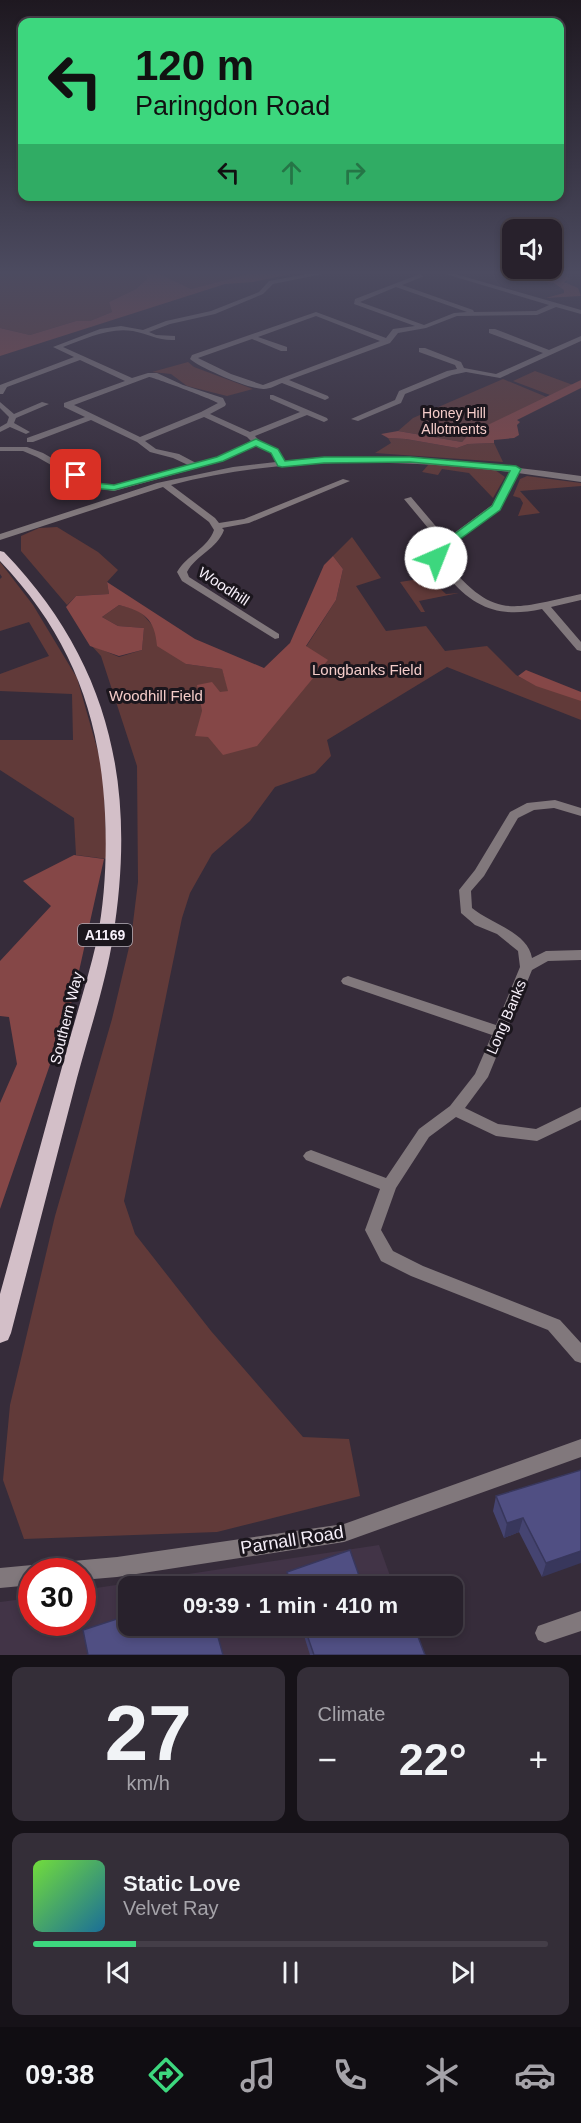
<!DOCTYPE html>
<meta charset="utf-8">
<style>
body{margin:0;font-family:Helvetica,sans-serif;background:#342e38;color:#f1f3f6;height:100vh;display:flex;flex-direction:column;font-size:22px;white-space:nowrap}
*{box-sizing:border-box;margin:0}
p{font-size:20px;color:#a5a3a9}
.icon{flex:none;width:33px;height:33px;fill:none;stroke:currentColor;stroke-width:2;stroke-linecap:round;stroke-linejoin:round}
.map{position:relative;height:1655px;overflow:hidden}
.sheet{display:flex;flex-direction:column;gap:12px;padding:12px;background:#161218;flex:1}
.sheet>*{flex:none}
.top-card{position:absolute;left:18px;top:18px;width:546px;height:183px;border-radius:12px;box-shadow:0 3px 9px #0003,0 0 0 2px #443e48;background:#3dd77e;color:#111;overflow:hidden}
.controls{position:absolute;left:502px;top:219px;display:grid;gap:12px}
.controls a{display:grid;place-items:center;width:60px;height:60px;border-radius:12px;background:#28212c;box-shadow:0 3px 9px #0003,0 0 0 2px #443e48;font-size:30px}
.speed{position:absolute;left:18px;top:1558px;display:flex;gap:12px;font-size:30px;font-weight:700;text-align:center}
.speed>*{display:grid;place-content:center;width:78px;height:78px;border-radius:50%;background:#28212c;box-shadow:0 3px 9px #0003,0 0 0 2px #443e48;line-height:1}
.speed .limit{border:9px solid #d22;background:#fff;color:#111}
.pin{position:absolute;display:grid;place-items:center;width:51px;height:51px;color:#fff;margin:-26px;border-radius:12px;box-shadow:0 3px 9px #0006}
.me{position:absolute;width:66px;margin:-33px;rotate:44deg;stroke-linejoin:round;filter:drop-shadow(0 0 4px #0008)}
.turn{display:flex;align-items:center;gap:21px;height:126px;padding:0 18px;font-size:27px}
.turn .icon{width:78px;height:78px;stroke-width:2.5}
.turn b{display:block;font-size:42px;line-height:51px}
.lanes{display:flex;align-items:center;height:57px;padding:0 18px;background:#0003;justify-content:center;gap:30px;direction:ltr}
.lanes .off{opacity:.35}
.big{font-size:45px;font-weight:600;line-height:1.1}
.sheet .tile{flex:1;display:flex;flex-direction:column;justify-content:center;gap:9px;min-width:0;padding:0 21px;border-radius:12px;background:#342e38}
.sheet .dial{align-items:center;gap:0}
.dial b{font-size:78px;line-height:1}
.song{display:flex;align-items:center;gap:18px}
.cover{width:72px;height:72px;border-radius:9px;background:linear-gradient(135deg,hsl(100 70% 55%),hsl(200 70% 35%))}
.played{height:6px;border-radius:3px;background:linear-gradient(90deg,#3dd77e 20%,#443e48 20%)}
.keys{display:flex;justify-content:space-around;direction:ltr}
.heat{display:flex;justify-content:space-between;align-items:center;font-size:33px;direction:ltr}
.sheet .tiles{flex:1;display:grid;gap:12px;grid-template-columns:1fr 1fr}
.tile:last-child{grid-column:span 2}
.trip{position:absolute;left:118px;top:1576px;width:345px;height:60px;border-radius:12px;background:#28212c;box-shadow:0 3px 9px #0003,0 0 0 2px #443e48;font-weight:600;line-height:60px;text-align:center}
.tab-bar{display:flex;height:96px;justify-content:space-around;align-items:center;background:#100d12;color:#a5a3a9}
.tab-bar .icon{width:42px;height:42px}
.tab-bar .on{color:#3dd77e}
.tab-bar b{font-size:27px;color:#f1f3f6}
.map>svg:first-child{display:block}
.built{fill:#423447}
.green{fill:#613a39}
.forest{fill:#854747}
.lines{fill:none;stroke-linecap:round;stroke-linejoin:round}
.minor{fill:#81787c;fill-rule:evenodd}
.primary{fill:#d3bfc8;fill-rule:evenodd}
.wall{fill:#454471}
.shaded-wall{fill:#38375c}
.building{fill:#504f83;stroke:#38375c;stroke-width:1.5}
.route{fill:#3dd77e;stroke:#288c52;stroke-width:1.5}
.labels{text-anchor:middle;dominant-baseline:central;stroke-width:6;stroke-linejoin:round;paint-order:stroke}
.far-park-label{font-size:14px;fill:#f4ccc9;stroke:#1b161d}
.shield{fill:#1b161d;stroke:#b5afb8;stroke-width:1.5}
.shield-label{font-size:14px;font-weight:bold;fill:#f7f0fa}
.street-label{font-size:15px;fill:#f7f0fa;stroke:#1b161d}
.park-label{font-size:15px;fill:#f4ccc9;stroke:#1b161d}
.near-street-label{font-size:18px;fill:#f7f0fa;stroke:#1b161d}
</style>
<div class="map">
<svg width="581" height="1655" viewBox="0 0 581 1655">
<rect width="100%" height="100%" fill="#362c3a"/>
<path class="built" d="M379 1545 394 1587H129V1626H409L419 1655H0V1602L31 1598 32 1623H82L83 1590Z"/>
<path class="green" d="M0 273H145L147 279 136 289 109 302 112 312 90 321H76L30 335 0 328Z
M158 273H252L191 289Z
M188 362 194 367 253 389 227 396 187 386 171 374 152 372Z
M535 371 573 385 550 395 513 381Z
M503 379 549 398 469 434 462 442 398 431 413 418Z
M388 438 406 439 457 448 468 444 494 443 503 462 375 453 391 443Z
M429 464 495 470 505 477 493 498 469 473 442 469 438 475 422 472Z
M527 476 581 483V486L520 491 540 513 518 516 523 503 520 498 513 496 520 479Z
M57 527 98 552 118 570 107 582 109 594 76 596 67 605 21 551V536L39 528Z
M352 537 381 578 356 586 386 631 426 626 445 651 487 646 516 675 535 685 581 700V720L447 667 327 740 331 756 315 773 275 787 250 821 212 854 190 893 182 918 124 1201 135 1234 211 1331 303 1437 349 1439 360 1496 217 1532 24 1539 3 1480 10 1405 55 1216 112 1019 131 939 138 882 137 766 101 656 91 645 119 657 142 650 144 628 118 626 102 617 119 605 139 610 186 664 222 669 229 691 201 699 202 711 306 647 336 600 343 569 333 556Z
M0 562 33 605 77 678 103 769 107 859 76 855 74 818 0 770V740H73L72 694 0 691V674L49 656 29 622 0 631V579L2 577 0 574Z
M425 578 427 582 432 581 446 594 459 593 419 601 425 612H421L400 582Z"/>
<path class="forest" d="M145 273H158L191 289 252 273H296L253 282 225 284 0 356V328L30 335 76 321H90L112 312 109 302 136 289 147 279Z
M555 273 566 275 569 279 564 282 578 288 581 296 546 298 564 293V290L554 283 541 281Z
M581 380V388L517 420 520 422 517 425 519 435 514 438 494 440V443L468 444 457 448 406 439 388 438 381 434 398 431 462 442 469 434Z
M333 556 343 569 336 600 306 646 328 660 257 746 223 755 208 737 195 736 202 711 197 685 212 682 220 692 228 691 222 669 186 664 157 646C155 619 144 611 119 605L102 617 118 626 144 628 142 650 119 656 90 646 66 607 76 596 109 594 107 582 195 639 264 668 290 643 324 565Z
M526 670 581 692V701L536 686 518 676Z
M74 855 104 859 73 998 0 1209V1103L17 1064 9 1017 0 1016V961L51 906 23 881Z"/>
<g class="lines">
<path class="minor" d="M312 273H327L273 284 263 294 215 314 170 324 149 332 156 335 175 336V340C159 341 148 334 133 331 109 327 85 339 63 347L132 378 148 373H157L183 385 223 398 226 404 225 406 210 414 250 432 300 412 270 399V395H273L327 418 328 420 324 422 307 415 255 436C266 449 274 442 284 461 385 454 482 462 581 476V482L518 473 499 509 441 553 443 559C495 620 508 610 581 594V600L551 607 581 642V651L577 650 542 609C500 618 475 609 447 576 440 569 434 563 431 553L447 538 433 534 404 499 411 497 439 530 453 534 492 505 510 472C398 459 282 456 171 485L215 518 219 523 244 519 343 479 350 481 249 523 222 528 224 530C217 549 196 555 187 572L189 577 279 634V638L275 639 182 581 177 572C187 555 208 548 214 530L209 522 163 487 0 540V534L157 483 233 467 276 462 272 453 256 445 223 461 114 491 90 487 37 457 23 451H0V447H27L43 453 95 483 114 485 188 465 173 458 150 452 137 442 91 420 33 442H27V438L85 417 64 407V403L125 381 80 360 7 387 3 394H0V385L74 357 53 347 100 329 121 326 143 330 166 321 211 311 259 292 269 281ZM149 377C153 377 214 400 218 403L201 412 140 437 74 405ZM204 417 247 437 251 441 217 457 196 463 179 454 156 449 145 441Z
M442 273H452L581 310V314L556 307 537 315 457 316 426 328 398 333 390 343 289 380 328 396 329 398 325 400 282 383C277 385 270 389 264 389 251 390 200 368 190 359L192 355 316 312 386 338 393 329 415 326 354 304 355 299 420 274 423 276 422 277 402 285 473 310 474 312 536 311 549 305ZM396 287 467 312 454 313 424 325 360 302ZM316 316 380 341 263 385 231 374 198 358 252 339 281 351H287V347L258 337Z
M489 329H495L549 350 581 336V341L500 378 466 372 452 375 405 394 401 403 358 421 351 419 395 400 399 391 447 371 457 369 455 365 419 352V348H425L461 362 464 368 496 374 543 353 489 333Z
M0 402 14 414 42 402 49 404 16 418 14 423 30 432 26 434 10 427 0 432V427L7 423 9 417 0 408Z
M555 800 581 808V816L554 808 534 810 518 818 484 876 471 891 472 908C491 924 528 932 532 958L546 951 581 950V960L548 961 532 970 488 1077 465 1108 498 1124 536 1129 581 1107V1120L537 1141 496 1136 456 1117 429 1137 396 1188 381 1230 393 1251 423 1266 560 1320 581 1343V1363L575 1361 548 1330 411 1276 381 1261 365 1230 380 1189 306 1160 303 1156 306 1152 311 1150 386 1178 419 1129 450 1106 475 1074 492 1035 343 984 341 981 343 978 348 976 496 1025 520 967 518 951 497 934 475 925 461 913 459 890 475 870 510 812 527 803Z
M581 1439V1457L344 1542 117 1577 82 1580V1572H52L55 1565 62 1562 117 1557 344 1524Z
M32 1565 39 1568 40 1572H32V1585L0 1588V1568Z
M581 1611V1631L545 1643 538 1640 535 1633 538 1626Z"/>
<path class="primary" d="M0 551 4 552C111 663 137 787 113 937 106 982 89 1033 77 1078 55 1163 33 1248 11 1333L8 1340 0 1343V1294C21 1218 41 1143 62 1067 73 1025 87 983 97 940 105 899 107 856 105 814 100 713 70 635 0 561Z"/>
</g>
<path class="wall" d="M581 1470 542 1577 519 1532 504 1538 493 1511 496 1496Z
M287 1572 363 1587H288L287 1583Z
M301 1626H377L379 1632 425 1655H310Z"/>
<path class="shaded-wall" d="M523 1518 519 1532 504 1538 507 1523Z
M581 1551V1563L542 1577 546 1563Z"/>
<path class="building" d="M581 1470V1551L546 1563 523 1518 507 1523 496 1496Z
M350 1550 363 1587H292L287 1572Z
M129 1615V1626H215L223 1655H88L83 1630Z
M304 1626H377L379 1632 394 1626H414L425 1655H314Z"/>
<linearGradient id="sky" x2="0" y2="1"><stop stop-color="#1e1820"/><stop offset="0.54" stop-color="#4c4b60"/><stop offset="1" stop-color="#4c4b60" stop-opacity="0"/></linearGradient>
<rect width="581" height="505" fill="url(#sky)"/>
<path class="route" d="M256 439 278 449 285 461 324 457H410L516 466 521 469 500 510 445 550 440 560 436 561 431 558 433 550 492 506 510 471 410 462 324 463 282 467 278 466 271 453 256 446 223 461 114 490 90 488 72 475 76 472 96 483 114 485 217 457Z"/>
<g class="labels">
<g class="far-park-label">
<text x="454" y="413">Honey Hill<tspan x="454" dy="16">Allotments</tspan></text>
</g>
<rect class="shield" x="78" y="924" width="54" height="22" rx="4.5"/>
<g class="shield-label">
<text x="105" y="935">A1169</text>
</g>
<g class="street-label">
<text transform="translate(224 586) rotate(33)">Woodhill</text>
<text transform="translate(506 1017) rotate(-67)">Long Banks</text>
<text transform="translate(66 1018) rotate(-76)">Southern Way</text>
</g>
<g class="park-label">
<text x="367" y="669">Longbanks Field</text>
<text x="156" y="695">Woodhill Field</text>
</g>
<g class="near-street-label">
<text transform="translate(292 1540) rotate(-9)">Parnall Road</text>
</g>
</g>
</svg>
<div class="controls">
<a><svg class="icon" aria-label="sound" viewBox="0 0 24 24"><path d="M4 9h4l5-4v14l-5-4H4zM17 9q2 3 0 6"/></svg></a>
</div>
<div class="speed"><div class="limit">30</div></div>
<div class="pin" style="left:76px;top:475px;background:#d93025"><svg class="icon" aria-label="arrive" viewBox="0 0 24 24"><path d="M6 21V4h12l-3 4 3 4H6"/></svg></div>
<svg class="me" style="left:436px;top:558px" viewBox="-20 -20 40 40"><circle r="19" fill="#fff"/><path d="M0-13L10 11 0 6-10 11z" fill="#3dd77e"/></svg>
<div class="trip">09:39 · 1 min · 410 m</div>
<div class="top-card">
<div class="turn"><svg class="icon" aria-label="left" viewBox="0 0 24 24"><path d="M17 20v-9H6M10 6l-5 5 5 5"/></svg><div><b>120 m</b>Paringdon Road</div></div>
<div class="lanes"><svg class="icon" aria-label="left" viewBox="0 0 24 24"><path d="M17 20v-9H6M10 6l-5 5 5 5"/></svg><svg class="icon off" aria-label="ahead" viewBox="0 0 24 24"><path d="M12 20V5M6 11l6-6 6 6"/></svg><svg class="icon off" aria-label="right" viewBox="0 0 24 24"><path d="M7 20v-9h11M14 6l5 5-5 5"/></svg></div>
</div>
</div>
<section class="sheet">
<div class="tiles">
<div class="tile dial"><b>27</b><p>km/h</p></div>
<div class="tile"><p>Climate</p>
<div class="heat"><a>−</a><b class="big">22°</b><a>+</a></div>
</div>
<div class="tile">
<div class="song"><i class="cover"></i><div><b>Static Love</b><p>Velvet Ray</p></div></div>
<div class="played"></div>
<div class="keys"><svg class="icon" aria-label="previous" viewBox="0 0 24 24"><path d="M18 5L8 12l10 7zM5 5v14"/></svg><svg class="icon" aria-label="pause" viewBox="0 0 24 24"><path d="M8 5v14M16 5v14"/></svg><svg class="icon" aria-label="next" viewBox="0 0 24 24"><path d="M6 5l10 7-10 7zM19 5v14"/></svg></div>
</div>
</div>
</section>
<nav class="tab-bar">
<b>09:38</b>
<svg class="icon on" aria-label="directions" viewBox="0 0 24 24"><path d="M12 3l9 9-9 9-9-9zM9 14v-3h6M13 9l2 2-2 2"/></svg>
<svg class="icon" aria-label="music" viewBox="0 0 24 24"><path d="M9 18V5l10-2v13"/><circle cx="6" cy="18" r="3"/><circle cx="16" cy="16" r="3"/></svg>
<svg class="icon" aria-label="phone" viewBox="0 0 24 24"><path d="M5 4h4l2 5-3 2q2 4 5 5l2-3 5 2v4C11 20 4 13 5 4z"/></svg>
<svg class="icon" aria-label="climate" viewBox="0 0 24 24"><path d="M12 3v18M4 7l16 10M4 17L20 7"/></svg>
<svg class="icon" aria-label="car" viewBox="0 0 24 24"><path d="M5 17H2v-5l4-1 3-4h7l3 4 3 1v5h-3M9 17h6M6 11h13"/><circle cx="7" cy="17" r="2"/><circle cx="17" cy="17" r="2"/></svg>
</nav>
